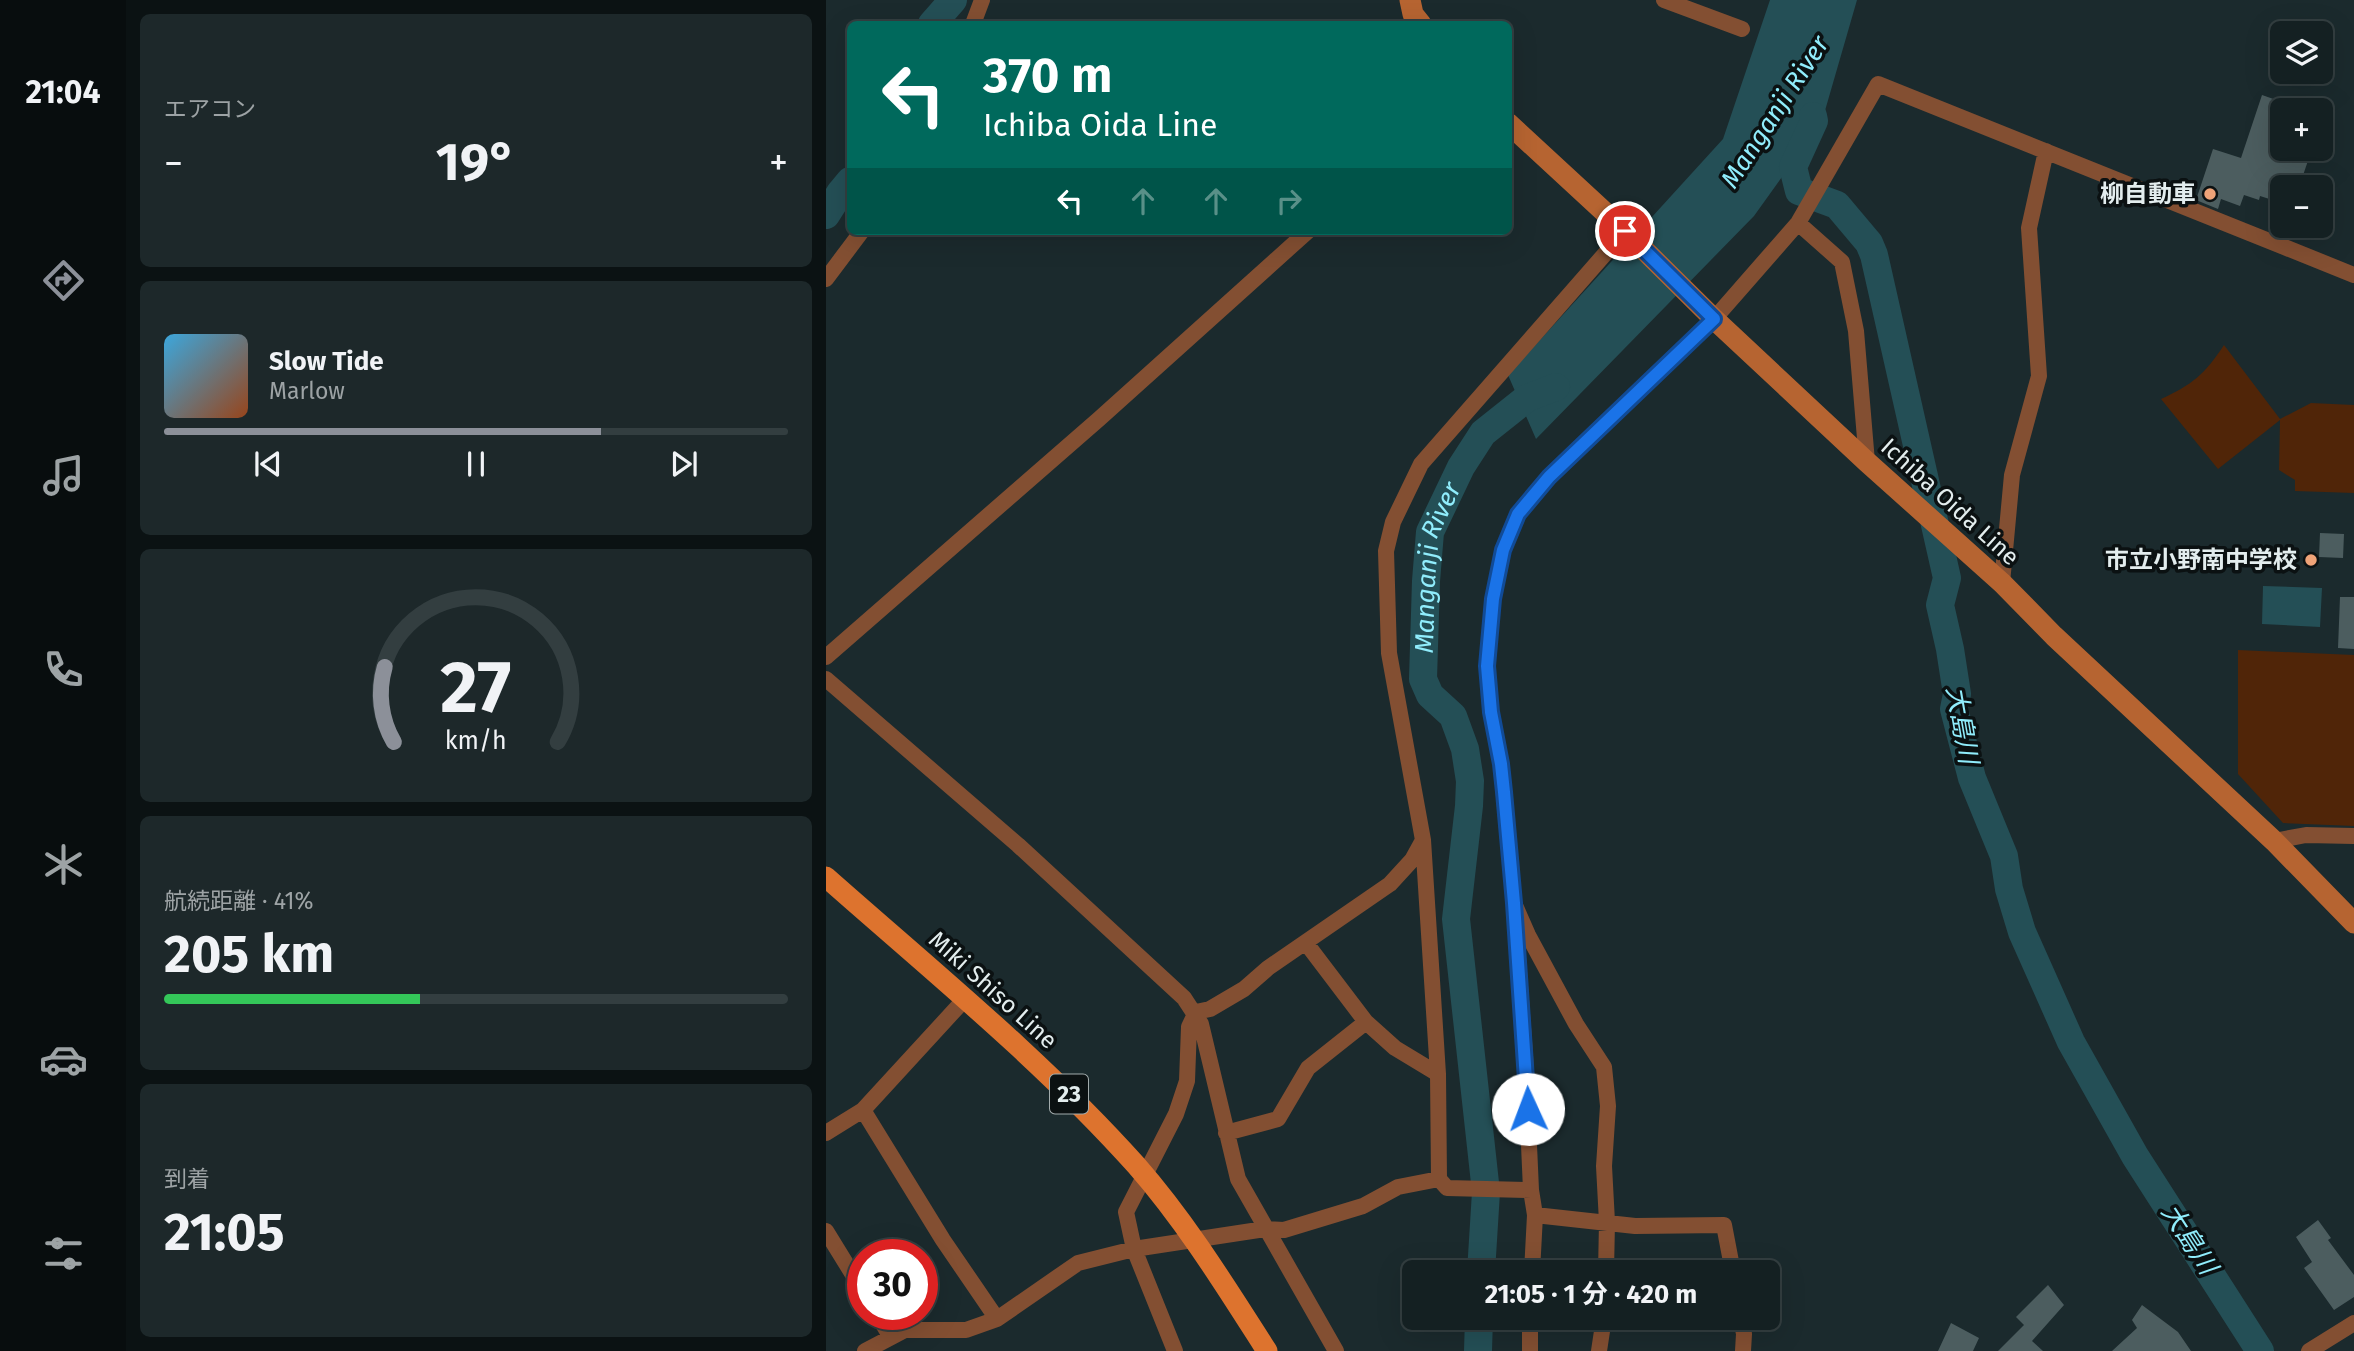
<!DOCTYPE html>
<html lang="ja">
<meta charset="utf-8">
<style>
body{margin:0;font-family:"Fira Sans","Noto Sans JP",sans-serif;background:#1d282a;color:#f1f3f6;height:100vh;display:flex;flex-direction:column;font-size:26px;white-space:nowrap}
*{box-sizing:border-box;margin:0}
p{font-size:23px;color:#9da3a5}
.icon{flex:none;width:38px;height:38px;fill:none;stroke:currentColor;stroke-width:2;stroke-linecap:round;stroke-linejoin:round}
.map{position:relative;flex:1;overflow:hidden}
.panel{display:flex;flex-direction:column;gap:14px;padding:14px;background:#0b1213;width:700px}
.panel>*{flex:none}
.top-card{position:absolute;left:21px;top:21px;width:665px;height:214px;border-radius:10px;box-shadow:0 7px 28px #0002,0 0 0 2px #333e40;background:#00695c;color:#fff;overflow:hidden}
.controls{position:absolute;left:1444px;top:21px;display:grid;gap:14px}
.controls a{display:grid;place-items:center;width:63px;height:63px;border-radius:10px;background:#142022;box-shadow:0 7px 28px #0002,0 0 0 2px #333e40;font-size:35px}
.speed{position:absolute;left:21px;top:1239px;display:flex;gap:14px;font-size:35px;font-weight:700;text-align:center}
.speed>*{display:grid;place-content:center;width:91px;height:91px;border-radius:50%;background:#142022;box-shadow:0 7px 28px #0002,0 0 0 2px #333e40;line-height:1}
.speed .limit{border:10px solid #d22;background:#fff;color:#111}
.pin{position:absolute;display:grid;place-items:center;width:60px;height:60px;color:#fff;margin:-30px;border:4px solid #fff;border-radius:50%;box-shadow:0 2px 7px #0007}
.me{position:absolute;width:77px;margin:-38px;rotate:358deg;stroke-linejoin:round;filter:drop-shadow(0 0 5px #0008)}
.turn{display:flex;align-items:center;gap:24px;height:147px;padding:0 21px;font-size:32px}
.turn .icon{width:91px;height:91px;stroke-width:2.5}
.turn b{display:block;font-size:49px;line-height:60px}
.lanes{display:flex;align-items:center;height:66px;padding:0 21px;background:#0003;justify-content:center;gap:35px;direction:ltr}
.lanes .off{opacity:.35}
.big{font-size:52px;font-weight:700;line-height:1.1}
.panel .tile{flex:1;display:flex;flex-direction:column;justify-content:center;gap:10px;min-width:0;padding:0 24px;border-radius:10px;background:#1d282a}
.panel .dial{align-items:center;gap:0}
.dial svg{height:182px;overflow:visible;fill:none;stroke:#333e40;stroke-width:7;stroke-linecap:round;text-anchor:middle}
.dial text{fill:#f1f3f6;stroke:none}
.song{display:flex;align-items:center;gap:21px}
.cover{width:84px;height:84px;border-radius:10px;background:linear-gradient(135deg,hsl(200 70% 55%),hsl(20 70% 35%))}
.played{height:7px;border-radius:4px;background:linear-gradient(90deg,#8c9099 70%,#333e40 70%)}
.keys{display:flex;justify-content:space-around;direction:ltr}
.heat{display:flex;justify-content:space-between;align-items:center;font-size:38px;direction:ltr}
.charge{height:10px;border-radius:5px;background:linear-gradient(90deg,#34c759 41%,#333e40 0)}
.trip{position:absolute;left:576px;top:1260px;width:378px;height:70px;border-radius:10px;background:#142022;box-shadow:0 7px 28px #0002,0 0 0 2px #333e40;font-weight:700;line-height:70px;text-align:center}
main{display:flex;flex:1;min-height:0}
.dock{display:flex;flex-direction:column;width:126px;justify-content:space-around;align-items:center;background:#080d0e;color:#9da3a5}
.dock .icon{width:49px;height:49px}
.dock .current{color:#8c9099}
.dock b{font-size:32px;color:#f1f3f6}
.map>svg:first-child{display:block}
.green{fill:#502508}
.water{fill:#244f56}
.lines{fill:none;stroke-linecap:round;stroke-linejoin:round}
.river{stroke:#244f56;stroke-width:28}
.building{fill:#4c5d5f}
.street{stroke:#834f32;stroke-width:16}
.secondary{stroke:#b66431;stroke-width:21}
.primary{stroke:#dd732e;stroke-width:21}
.route-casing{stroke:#114b97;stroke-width:18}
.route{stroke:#1a73e8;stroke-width:12}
.poi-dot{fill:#efa378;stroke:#0b1112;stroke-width:2.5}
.labels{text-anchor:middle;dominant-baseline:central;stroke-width:7;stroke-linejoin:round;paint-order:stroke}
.shield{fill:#0b1112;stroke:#a2abac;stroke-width:2}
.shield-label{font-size:23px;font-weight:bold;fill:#e3edee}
.poi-label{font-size:24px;font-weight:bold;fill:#e3edee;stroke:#0b1112;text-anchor:end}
.street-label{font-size:24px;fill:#e3edee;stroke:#0b1112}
.water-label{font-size:26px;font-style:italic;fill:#90edfc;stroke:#0b1112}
</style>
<main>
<nav class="dock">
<b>21:04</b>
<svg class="icon current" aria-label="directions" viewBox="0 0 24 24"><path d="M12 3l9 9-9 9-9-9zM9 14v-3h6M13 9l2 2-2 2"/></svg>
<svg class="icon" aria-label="music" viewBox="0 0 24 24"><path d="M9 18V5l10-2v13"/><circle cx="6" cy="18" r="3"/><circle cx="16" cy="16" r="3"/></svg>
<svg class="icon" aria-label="phone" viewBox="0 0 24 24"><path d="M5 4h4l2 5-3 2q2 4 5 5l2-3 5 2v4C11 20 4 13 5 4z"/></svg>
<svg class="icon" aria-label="climate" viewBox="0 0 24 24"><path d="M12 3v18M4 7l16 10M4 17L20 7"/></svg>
<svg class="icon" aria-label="car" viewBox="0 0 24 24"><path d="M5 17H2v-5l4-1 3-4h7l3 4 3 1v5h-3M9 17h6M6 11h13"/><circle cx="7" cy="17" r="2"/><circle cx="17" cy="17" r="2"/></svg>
<svg class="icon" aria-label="filters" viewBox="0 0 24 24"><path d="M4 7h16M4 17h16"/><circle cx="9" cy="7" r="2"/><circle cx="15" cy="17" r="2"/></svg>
</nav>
<section class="panel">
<div class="tile"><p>エアコン</p>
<div class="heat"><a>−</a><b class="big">19°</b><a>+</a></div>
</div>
<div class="tile">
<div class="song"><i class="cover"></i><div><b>Slow Tide</b><p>Marlow</p></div></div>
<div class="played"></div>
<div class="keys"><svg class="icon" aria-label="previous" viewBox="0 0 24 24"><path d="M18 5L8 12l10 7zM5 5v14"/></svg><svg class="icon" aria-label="pause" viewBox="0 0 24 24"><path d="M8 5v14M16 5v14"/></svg><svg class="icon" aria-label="next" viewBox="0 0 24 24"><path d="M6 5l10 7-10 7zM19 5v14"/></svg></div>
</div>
<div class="tile dial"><svg viewBox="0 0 100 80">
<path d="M14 69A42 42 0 1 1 86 69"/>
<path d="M14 69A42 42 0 0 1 10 36" stroke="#8c9099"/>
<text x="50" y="56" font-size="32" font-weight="700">27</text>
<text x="50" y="72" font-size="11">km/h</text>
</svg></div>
<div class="tile"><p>航続距離 · 41%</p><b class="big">205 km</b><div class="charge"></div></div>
<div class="tile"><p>到着</p><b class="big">21:05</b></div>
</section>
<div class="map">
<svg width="1528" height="1351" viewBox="0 0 1528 1351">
<rect width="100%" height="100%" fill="#1b2a2d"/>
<path class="green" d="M1398 345 1454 419 1485 403 1528 405V493L1469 491V480L1453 470 1454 420 1392 469 1335 399C1366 385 1379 374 1398 345Z
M1412 650 1528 655V826L1457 823 1412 774Z"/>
<path class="water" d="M944 0H1031L996 121 928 216 710 439 682 375 897 139Z
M1437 586 1496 588 1494 627 1436 624Z"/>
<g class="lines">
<g class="river">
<path d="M106 24 127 0"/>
<path d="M987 116 988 121 967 167 973 191 1011 205 1043 243 1048 255 1121 578 1114 605 1124 649 1131 694 1128 709 1146 778 1178 856 1183 889 1196 932 1245 1042 1309 1156 1434 1351"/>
<path d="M0 215 14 193 24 181"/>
<path id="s1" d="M655 1272 660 1192 630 919 643 806 644 781 639 749 627 716 604 695 597 679 600 581 604 532 635 467 657 433 701 398 730 387"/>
<path d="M652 1351 653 1318"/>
</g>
</g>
<path class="building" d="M1436 95 1456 102V149H1486L1473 187H1456V203L1434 196 1433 200 1418 195 1414 206 1395 199 1392 209 1370 200 1387 149 1415 158Z
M1494 533 1518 534 1517 558 1493 557Z
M1514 597H1528V649L1512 648Z
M1492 1220 1505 1238 1502 1240 1528 1275V1297L1508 1310 1478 1268 1486 1262 1470 1237Z
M1222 1285 1238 1305 1206 1341 1217 1351H1172L1198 1325 1190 1317Z
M1316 1305 1352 1332 1365 1351H1286L1311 1328 1306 1320Z
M1125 1323 1153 1338 1147 1351H1112Z"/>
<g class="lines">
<path class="street" d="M838 0 916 29
M147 24 156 0
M972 223 1016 262 1030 331 1041 462
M0 279 36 231
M1176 583 1186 475 1213 376 1203 228 1220 151
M0 657 273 419 482 231
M0 679 192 845 358 998 375 1024 412 1179 510 1351
M1448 841 1480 835 1528 836
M689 916 699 1055 705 1190 709 1215 706 1272
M480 943 540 1022 569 1048 612 1074
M37 1110 117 1240 171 1319
M0 1133 37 1110 138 1000
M400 1133 452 1119 482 1068 540 1022
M613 1179 612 1074 597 840 563 653 560 551 567 522 595 464 799 231
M709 1215 809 1226 898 1225 907 1272
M0 1231 37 1291
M780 1272 781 1222 778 1166 782 1106 778 1067 750 1024 702 935 688 903 675 764 665 712 661 666 667 599 677 550 692 514 723 477 888 319 972 223 1052 84 1528 275
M51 1314 64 1336
M704 1318V1351
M915 1318 918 1334 917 1351
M39 1351 79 1330H140L171 1319 252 1263 308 1249 439 1229 458 1230 537 1206 572 1187 613 1179 621 1188 705 1190
M349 1351 308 1249 300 1212 350 1114 361 1081 363 1027 370 1012 384 1009 418 989 442 968 564 884 586 860 597 840
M773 1351 778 1318
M1483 1351 1528 1323"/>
<path class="secondary" d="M584 0 587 14 595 24
M682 123 799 231 888 319 1041 462 1176 583 1228 636 1448 841 1528 923"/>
<path class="primary" d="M0 877C105 970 216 1060 310 1165 360 1222 400 1287 441 1351"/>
</g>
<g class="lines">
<g class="route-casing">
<path id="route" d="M702 1109 688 903 678 792 675 764 665 712 661 666 667 599 677 550 692 514 723 477 888 319 799 231"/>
</g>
<use href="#route" class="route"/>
</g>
<g class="poi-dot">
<circle cx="1384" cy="194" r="7"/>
<circle cx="1485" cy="560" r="7"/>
</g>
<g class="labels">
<rect class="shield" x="224" y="1074.5" width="38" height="39" rx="5"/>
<g class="shield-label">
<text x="243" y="1094">23</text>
</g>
<g class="poi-label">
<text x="1370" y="194">柳自動車</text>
<text x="1471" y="560">市立小野南中学校</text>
</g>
<g class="street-label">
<text transform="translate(1124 502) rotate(42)">Ichiba Oida Line</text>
<text transform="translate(167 990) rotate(42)">Miki Shiso Line</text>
</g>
<g class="water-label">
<text transform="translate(949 112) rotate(-57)">Manganji River</text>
<text stroke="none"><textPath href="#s1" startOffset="723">Manganji River</textPath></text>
<text transform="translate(1136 725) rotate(80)">大島川</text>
<text transform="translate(1363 1239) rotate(57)">大島川</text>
</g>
</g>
</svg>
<div class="controls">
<a><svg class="icon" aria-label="layers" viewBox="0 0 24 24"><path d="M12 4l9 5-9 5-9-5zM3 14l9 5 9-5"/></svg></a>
<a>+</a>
<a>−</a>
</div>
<div class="speed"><div class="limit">30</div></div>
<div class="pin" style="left:799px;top:231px;background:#d93025"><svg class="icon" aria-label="arrive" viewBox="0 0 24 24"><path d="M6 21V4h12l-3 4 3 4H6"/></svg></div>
<svg class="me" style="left:702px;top:1109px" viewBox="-20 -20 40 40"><circle r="19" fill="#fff"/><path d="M0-13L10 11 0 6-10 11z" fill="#1a73e8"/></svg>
<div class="trip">21:05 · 1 分 · 420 m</div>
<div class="top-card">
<div class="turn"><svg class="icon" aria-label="left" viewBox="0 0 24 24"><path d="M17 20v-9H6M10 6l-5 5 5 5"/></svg><div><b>370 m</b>Ichiba Oida Line</div></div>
<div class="lanes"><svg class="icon" aria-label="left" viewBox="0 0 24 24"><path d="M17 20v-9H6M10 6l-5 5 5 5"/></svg><svg class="icon off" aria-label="ahead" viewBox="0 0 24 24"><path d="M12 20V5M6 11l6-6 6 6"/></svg><svg class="icon off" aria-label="ahead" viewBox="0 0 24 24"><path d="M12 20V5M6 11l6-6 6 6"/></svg><svg class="icon off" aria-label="right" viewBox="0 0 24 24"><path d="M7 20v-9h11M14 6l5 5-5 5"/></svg></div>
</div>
</div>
</main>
